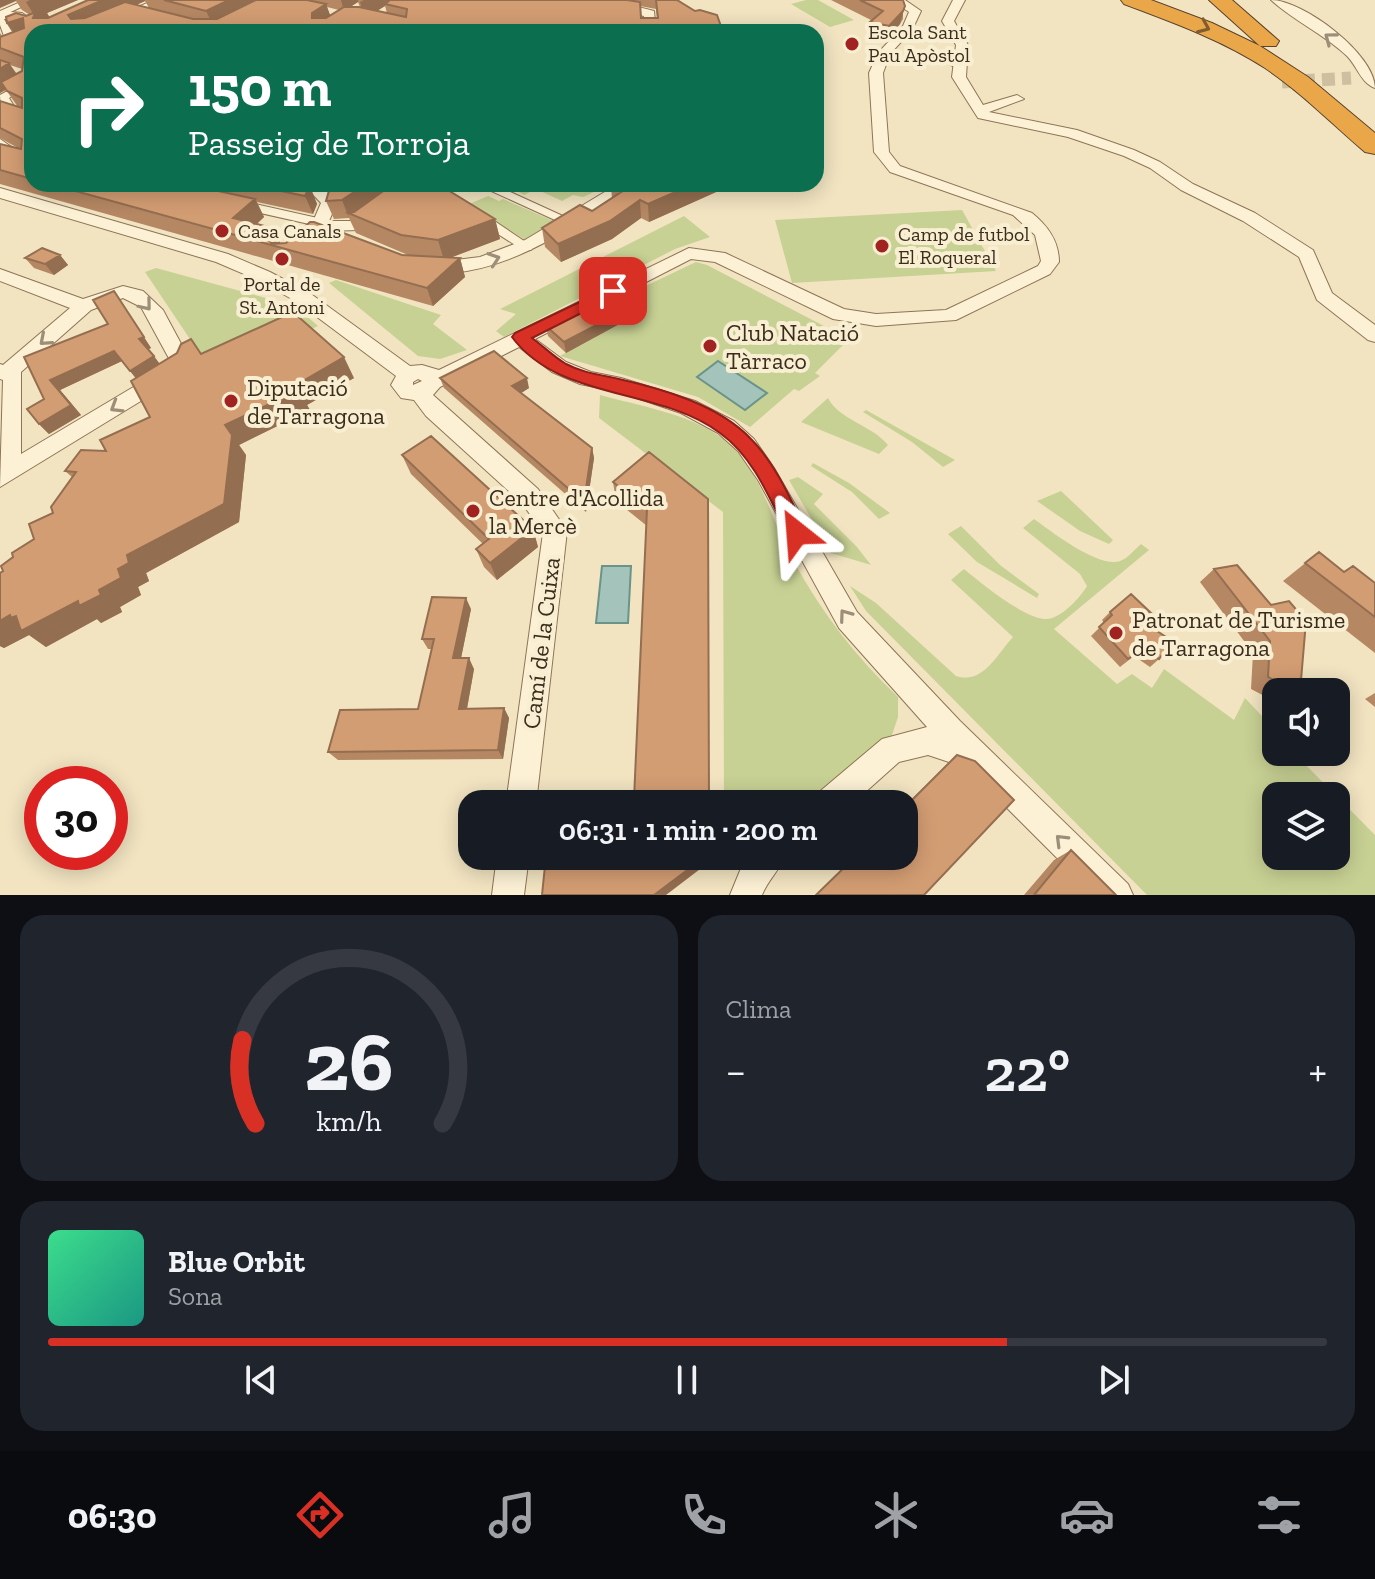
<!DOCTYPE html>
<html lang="es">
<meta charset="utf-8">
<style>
body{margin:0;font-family:"Zilla Slab",serif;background:#20242c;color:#f1f3f6;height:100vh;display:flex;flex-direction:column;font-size:30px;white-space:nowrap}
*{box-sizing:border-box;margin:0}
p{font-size:26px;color:#9ea1a6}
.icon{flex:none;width:44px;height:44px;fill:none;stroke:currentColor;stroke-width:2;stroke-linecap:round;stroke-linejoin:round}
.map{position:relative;height:895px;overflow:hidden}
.side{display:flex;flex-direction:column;gap:20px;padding:20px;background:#0d0f14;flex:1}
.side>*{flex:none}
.hud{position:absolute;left:24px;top:24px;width:800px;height:168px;border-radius:24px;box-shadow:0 4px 20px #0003;background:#0b6e4f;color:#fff;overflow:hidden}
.controls{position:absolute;left:1262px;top:678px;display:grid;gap:16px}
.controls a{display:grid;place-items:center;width:88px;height:88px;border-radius:16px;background:#171b24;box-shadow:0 4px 20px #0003;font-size:40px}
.speed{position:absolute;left:24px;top:766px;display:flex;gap:16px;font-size:40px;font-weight:700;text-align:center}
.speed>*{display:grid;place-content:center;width:104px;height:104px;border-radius:50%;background:#171b24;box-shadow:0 4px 20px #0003;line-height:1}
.speed .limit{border:12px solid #d22;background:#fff;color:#111}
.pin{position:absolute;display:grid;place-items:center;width:68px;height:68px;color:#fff;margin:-34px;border-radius:16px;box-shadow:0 4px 12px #0006}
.me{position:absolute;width:88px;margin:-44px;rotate:332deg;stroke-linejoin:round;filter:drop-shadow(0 0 6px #0008)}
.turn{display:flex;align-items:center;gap:28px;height:168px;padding:0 32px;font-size:36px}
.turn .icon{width:104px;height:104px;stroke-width:2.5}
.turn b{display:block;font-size:56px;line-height:68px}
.big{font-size:60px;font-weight:600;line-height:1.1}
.side .widget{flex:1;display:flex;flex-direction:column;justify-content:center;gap:12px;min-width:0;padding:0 28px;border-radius:24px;background:#20242c}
.side .dial{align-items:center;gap:0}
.dial svg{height:208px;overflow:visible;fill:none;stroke:#363941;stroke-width:7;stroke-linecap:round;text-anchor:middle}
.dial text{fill:#f1f3f6;stroke:none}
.song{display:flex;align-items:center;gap:24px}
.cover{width:96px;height:96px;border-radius:12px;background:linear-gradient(135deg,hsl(150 70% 55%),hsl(170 70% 35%))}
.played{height:8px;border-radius:4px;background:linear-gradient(90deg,#d93025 75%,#363941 75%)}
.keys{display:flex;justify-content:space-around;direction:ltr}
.heat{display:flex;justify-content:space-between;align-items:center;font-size:44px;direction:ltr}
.side .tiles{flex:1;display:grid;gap:20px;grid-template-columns:1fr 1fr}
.widget:last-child{grid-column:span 2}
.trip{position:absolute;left:458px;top:790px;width:460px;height:80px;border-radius:24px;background:#171b24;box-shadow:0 4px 20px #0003;font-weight:600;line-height:80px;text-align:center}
.menu{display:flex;height:128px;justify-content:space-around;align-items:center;background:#090b0e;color:#9ea1a6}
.menu .icon{width:56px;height:56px}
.menu .selected{color:#d93025}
.menu b{font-size:36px;color:#f1f3f6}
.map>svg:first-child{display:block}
.green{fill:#c8d194;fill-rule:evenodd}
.water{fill:#a4c4bb;stroke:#6a938a;stroke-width:2}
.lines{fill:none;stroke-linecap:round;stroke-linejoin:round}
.minor-tunnel{stroke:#cdbfa0;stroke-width:13;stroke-dasharray:13 7;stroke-linecap:butt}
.pedestrian-casing{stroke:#8d7557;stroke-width:2}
.minor-casing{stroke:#8d7557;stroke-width:2}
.motorway-casing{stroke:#5a422b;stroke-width:2}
.pedestrian{fill:#fcf1d5;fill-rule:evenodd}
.minor{fill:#fcf1d5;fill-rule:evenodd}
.motorway{fill:#e9a74a;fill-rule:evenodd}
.wall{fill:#b58763;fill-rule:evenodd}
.shaded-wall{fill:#946e50}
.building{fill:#d39d73;stroke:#946e50;stroke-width:2}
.oneway{stroke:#815d2e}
.oneway2{stroke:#9c8e78}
.route{fill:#d93025;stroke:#8d1f18;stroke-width:2}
.poi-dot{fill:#a12321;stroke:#f8eed1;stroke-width:3}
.labels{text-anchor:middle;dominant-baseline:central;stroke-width:8;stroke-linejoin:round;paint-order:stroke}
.far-poi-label{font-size:20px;fill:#3b2c1c;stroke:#f8eed1;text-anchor:start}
.poi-label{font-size:24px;fill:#3b2c1c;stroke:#f8eed1;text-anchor:start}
.street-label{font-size:24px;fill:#3b2c1c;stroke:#f8eed1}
</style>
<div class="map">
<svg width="1375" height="895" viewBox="0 0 1375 895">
<rect width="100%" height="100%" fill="#f2e4c1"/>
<path class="green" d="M806 0H818L854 20 830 27 791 4Z
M510 184H593L603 188 583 197 573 195 562 201 536 189 524 195 508 186Z
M488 196 499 201 503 199 554 221 528 242 469 204Z
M962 210 996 271 792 283 775 220Z
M684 216 710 237 675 249 504 337 496 331 516 314 500 309Z
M696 262 707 265 849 339 815 373 820 376 799 391 794 389 750 427 698 397 560 356 634 316 616 300Z
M156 268 295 306 318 326 214 375 145 272Z
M336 280 441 315 433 324 467 350 440 359 418 356 329 283Z
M600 395C640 406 686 413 721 437 761 465 771 522 794 562 822 613 856 657 898 697V717L892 735 813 804H724L723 512 599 418Z
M828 398C839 420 872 425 888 445L879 454 801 422Z
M866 410 955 460 943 467 912 442 863 412Z
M813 463 849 483 890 513 879 519 852 492 811 466Z
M798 477 823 494 814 504 857 547 871 565 831 553 789 480Z
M1061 491 1113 540 1109 544 1080 531 1037 501Z
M1034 519C1052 532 1092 563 1115 562 1125 562 1134 550 1141 544L1149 550 1054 629 1117 684 1132 674 1152 688 1164 669 1234 720 1245 698 1276 731V752H1293L1375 835V895H1147L866 611 850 586 876 603 956 676C983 685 997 654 1013 637L951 580 964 569C982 584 1021 616 1044 619 1059 621 1080 598 1087 586L1080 574 1023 528ZM1276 796H1336V856H1276Z
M961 526 1000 565 1039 594 1037 598 977 562 948 534Z"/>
<path class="water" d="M718 361 767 393 745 410 697 377Z
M602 566H631L628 623H596Z"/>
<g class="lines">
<path class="minor-tunnel" d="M1282 82 1351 78"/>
<g class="pedestrian-casing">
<path id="pedestrian" d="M25 0H36L2 16 14 35 17 48 9 50 0 25V11Z
M154 0H165L93 32H81Z
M932 49 963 64 965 66 957 68 929 54 927 52Z
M32 78V85L9 98 17 111 32 117V123C16 119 0 114 0 95Z
M0 139 23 155 32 157V164L15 159 0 147Z
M487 185H495L576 222 570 226 566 225 487 189Z
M242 201 322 219 324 222 318 226 238 208V202Z
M480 213 484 214 533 247 531 250H523L476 220 474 217Z"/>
</g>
<g class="minor-casing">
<path id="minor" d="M593 0C613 0 634 6 654 11L656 32H644V16L612 10Z
M891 0H905L921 11 912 30 890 54 883 73 889 152 900 166 1032 213C1048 226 1059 241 1059 262L1050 274 956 320 876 326 833 319 715 262 691 259 535 339 566 362 591 372 621 378 695 401 734 421 754 439 774 468 857 612 960 721 1128 884 1133 895H1094L967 768 928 755 899 762 852 804H814L818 793 882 739 927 727 839 628 758 480 738 451 718 433 681 413 619 392 580 384 552 372 519 347 440 387 433 395 538 489 567 531 536 804H506L543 533 522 503 426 416 414 400 401 398 391 385 396 376 297 302 258 280 216 262 0 198V188L228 254 270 272 311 294 410 366 422 365 439 370 689 248 725 253 844 309 876 314 946 310 1038 266 1041 261 1035 235 1013 215 890 172 874 152 869 73 878 53 903 26 909 12ZM418 379 422 381 413 385V382Z
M953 0H965L954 21 968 45 966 77 983 105 1017 95 1024 99 989 112 1077 130 1134 150 1160 162 1193 184 1255 213 1313 250 1332 293 1375 325V342L1368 340 1317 300 1299 257 1243 221 1181 190 1150 168 1124 156 1068 137 978 118 952 77 956 45 942 21Z
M1271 0C1303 0 1375 54 1375 88 1361 83 1357 66 1347 56 1324 34 1294 21 1271 0Z
M0 11 22 13 42 26 36 30 15 19H0Z
M303 184H320L337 202 329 221H350L404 184H422L360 230 323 231 308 241 299 236 312 224 321 203Z
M618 184 626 189 624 192C572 228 516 267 452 273 441 274 431 277 423 269L432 263 480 257 525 240Z
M0 269 83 299 123 286 143 291 163 310 193 366 190 371 0 487 3 380 0 379V364L3 365 70 308 0 281ZM123 298 141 307 172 364 21 454V372L91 310Z
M497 856H529L524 895H492Z
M746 856H785C779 871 768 880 762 895H730Z"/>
</g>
<g class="motorway-casing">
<path id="motorway" d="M1121 0H1151L1212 23 1260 46 1209 0H1232L1279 41 1276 46H1260L1308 77 1375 133V154L1365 152C1332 124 1301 92 1265 68 1222 40 1172 22 1124 4Z"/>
</g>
<use href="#pedestrian" class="pedestrian"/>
<use href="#minor" class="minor"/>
<use href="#motorway" class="motorway"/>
</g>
<path class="wall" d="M0 0H78L47 13 50 18 88 0H677L723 32H32V184H308L317 204 313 214 257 202 264 217 257 224 273 228 280 243 408 255 356 233 349 218 334 219 326 201 329 190 323 184H438L495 219 500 239 450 258H460L465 277 433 306 0 184V144L18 148 0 138V101L18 107 6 90 0 93V33L2 36 14 32 7 23 30 15 22 10 16 1ZM145 1 149 8 136 5ZM358 2 360 7H350ZM385 6 387 13 377 11ZM640 6 656 9 657 18H641ZM327 7 339 10 330 16ZM10 65 22 69V71L16 74Z
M831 0H903V19L900 24 886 40 867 35 870 22 871 20Z
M734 184 649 222 641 218 612 239 561 262 545 247 542 228 592 211 612 198 611 187Z
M60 255 68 265 54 275 34 268 25 258Z
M121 302 151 348 148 349 159 364 201 354 354 378 307 405 310 410 239 445 246 455 239 522 146 573 149 581 138 587 141 595 120 607 122 612 101 623 97 619 46 647 29 635 4 648 0 646V573L34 539 53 513 72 477 65 471 106 451 150 417 136 378 122 361 60 390 81 415 49 434 39 424 44 399 108 324Z
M634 316 566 353 548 336 546 326Z
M440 378 529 388 521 393 592 448 594 458 586 512 444 388Z
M649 452 709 804 634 799 647 526 616 501 613 482Z
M402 455 533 529 538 547 497 580 484 567 476 549 483 544 411 474Z
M1319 552 1344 572 1375 583V653L1283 581Z
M1237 565 1300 692H1276V702L1251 689 1253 653 1200 582 1214 569Z
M471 609 461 658 474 669 467 709 504 708 509 718 503 759 338 760 328 752 418 709 432 649H428L422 639Z
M1110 612 1152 614 1143 622 1159 659 1150 667 1134 656 1120 667 1091 636 1104 623 1102 620Z
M1375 693V707L1365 699Z
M1071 850 1116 895H1024L1054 860Z"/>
<path class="shaded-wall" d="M0 0H16V1L0 8Z
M30 0H78L47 13 54 25 33 18 34 15 26 2Z
M103 0H145V1L78 31 68 15Z
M229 0H257L214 27 206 11Z
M341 0H358V2L344 11Z
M364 0H396L385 4V6L365 18 360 2Z
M326 4 332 20 312 18V13Z
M905 6 900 24 886 40 889 26Z
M23 18 32 32 18 39 7 23Z
M9 63 21 80 0 93V69Z
M366 184H399L353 215 348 213 349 218 342 200Z
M694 184H734L649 222 648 204Z
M310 186 317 204 313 214 305 196Z
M255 199 264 217 243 236 233 218Z
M640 200 641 218 612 239 561 262 558 244Z
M495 219 500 239 444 260 438 240Z
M273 228 282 246 270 244 266 237Z
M60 255 68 265 54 275 45 264Z
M460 258 465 277 433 306 427 288Z
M114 291 121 302 151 348 147 350 139 339Z
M633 306 634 316 566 353 564 342Z
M114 351 122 361 60 390 81 415 49 434 39 424 50 380Z
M154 356 162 367 138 381 130 371Z
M344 357 354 378 307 405 310 410 239 445 246 455 239 522 146 573 149 581 138 587 141 595 120 607 122 612 101 623 97 619 46 647 29 635 4 648 0 646V621L10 615 78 601 99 590 118 569 127 555 225 425Z
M527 378 529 388 515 397 512 386Z
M592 448 594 458 586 512 584 502Z
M533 529 538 547 497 580 490 563Z
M466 598 471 609 459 668 453 658Z
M469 658 474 669 465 719 459 709Z
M504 708 509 718 503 759 498 750Z
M706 856H709L708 863 666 895H654Z"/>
<path class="building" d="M88 0H103L68 15 71 19 85 18 125 2 193 19H217L256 0H307L326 4 312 13V18H326L344 7H359L406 17 407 9 385 4 390 0H627L640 2 641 18H658L656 0H677L695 11 700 10 717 15 723 32H32V179L0 170V144L21 149 22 139 0 128V101L22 108V98L7 91 1 82 22 71 24 57 0 48V37L24 28 23 18 7 23 6 17 16 13 26 16 44 9 35 13 33 18H48Z
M164 0H229L206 11Z
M860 0H903L905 6 903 11 889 26 870 22 883 11Z
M0 60 9 63 0 69Z
M50 184H186L255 199 233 218 273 228 266 237 272 244 286 243 310 222H314L402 255 460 258 427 288Z
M248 184H308L310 186 305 196Z
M331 184H366L342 200 326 201Z
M393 184H438L495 219 438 240 401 235 348 213 354 212Z
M614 184H694L648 204 640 200 610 221 558 244 542 228 580 205 592 211 621 192 611 187Z
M42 248 60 255 45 264 25 258Z
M615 290 633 306 564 342 546 326Z
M114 291 144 337 139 339 154 356 130 371 114 351 50 380 71 405 39 424 27 409 44 399 24 357 108 324 93 300Z
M293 312 344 357 296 385 299 390 225 425 232 435 224 504 127 555 129 563 118 569 121 578 99 590 101 595 79 606 78 601 21 631 16 616 11 618 10 615 0 621V573L3 571 1 566 13 557 12 553 34 539 29 524 53 513 51 507 76 472 65 471 81 450 106 451 100 440 150 417 131 381 177 353 181 344 191 339 201 354Z
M494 351 527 378 512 386 592 448 584 502 440 378Z
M431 436 533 529 490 563 476 549 489 539 402 455Z
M649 452 708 499 709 804H625L634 799 647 509 613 482Z
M1319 552 1344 572 1353 566 1375 583V617L1305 563Z
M1237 565 1271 605 1289 601 1306 621 1300 692H1296L1268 677 1270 641 1214 569Z
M1131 594 1152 614 1142 621 1172 641 1159 659 1143 648 1128 659 1099 627 1112 615 1110 612Z
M432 597 466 598 453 658H469L459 709 504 708 498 750 328 752 340 710 418 709 434 639H422Z
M957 755 975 761 1014 800 924 895H816L856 856H904V808Z
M1071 850 1116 895H1034Z
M546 856H706L654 895H542Z"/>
<defs><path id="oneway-chevron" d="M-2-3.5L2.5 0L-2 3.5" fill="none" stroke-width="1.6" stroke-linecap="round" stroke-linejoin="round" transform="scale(2)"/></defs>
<use class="oneway" href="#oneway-chevron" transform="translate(1204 27) rotate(23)"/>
<g class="oneway2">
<use href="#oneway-chevron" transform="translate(1330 38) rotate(-143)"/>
<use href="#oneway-chevron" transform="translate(494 259) rotate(-19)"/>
<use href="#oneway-chevron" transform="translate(146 305) rotate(51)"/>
<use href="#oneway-chevron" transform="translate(45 340) rotate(139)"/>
<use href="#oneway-chevron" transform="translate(116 407) rotate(148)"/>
<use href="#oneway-chevron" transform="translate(845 615) rotate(-126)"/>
<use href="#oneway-chevron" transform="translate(1061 840) rotate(-135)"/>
</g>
<path class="route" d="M613 286 621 291 619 294 532 338C543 346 554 357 566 364 583 373 601 375 619 379 663 389 719 405 751 439 776 464 792 502 807 533L804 539 797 542 790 539C771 502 755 458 720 433 659 387 559 401 512 337L515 333Z"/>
<g class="poi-dot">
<circle cx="852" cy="44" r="8"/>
<circle cx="222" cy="231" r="8"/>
<circle cx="882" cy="246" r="8"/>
<circle cx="282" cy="259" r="8"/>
<circle cx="710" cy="346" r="8"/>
<circle cx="231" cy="401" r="8"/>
<circle cx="473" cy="511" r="8"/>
<circle cx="1116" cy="633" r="8"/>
</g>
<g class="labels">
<g class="far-poi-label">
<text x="868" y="32">Escola Sant<tspan x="868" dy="23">Pau Apòstol</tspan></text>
<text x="238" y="231">Casa Canals</text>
<text x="898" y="234">Camp de futbol<tspan x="898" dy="23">El Roqueral</tspan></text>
<text x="282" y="284" text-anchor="middle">Portal de<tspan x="282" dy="23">St. Antoni</tspan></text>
</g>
<g class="poi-label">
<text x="726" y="332">Club Natació<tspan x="726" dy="28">Tàrraco</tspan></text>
<text x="247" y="387">Diputació<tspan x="247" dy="28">de Tarragona</tspan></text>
<text x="489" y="497">Centre d'Acollida<tspan x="489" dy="28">la Mercè</tspan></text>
<text x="1132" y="619">Patronat de Turisme<tspan x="1132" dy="28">de Tarragona</tspan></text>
</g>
<g class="street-label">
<text transform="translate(541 643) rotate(-83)">Camí de la Cuixa</text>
</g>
</g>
</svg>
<div class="controls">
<a><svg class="icon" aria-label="sound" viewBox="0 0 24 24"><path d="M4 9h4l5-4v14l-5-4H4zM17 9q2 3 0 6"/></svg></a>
<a><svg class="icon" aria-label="layers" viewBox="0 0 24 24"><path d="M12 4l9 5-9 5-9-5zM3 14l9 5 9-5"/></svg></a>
</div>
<div class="speed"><div class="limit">30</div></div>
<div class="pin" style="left:613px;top:291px;background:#d93025"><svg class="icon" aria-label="arrive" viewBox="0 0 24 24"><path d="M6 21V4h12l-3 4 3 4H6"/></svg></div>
<svg class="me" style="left:797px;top:533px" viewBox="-20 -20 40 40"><path d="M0-17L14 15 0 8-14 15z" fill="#d93025" stroke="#fff" stroke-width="4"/></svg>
<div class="trip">06:31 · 1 min · 200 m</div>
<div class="hud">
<div class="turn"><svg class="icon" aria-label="right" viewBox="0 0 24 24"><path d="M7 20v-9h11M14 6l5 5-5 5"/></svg><div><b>150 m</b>Passeig de Torroja</div></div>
</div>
</div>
<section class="side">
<div class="tiles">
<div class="widget dial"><svg viewBox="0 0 100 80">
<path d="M14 69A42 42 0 1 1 86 69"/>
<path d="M14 69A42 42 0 0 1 9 37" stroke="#d93025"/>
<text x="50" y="56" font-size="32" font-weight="700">26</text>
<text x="50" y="72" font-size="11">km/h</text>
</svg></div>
<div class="widget"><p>Clima</p>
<div class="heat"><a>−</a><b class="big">22°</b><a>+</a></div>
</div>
<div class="widget">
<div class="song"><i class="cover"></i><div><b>Blue Orbit</b><p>Sona</p></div></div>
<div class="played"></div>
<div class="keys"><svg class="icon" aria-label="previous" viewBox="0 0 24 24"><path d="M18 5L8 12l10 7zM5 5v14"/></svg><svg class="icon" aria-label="pause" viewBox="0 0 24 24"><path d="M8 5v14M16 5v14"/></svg><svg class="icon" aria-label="next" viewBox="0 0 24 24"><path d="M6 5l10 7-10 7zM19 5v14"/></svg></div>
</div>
</div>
</section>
<nav class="menu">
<b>06:30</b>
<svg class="icon selected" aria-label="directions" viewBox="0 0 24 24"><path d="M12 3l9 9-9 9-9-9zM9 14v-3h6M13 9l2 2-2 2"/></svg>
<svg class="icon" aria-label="music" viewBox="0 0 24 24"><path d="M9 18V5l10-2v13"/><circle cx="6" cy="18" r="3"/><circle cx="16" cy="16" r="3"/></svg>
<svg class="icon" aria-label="phone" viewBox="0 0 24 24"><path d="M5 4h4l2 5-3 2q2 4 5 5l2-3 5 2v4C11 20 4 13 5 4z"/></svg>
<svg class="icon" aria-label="climate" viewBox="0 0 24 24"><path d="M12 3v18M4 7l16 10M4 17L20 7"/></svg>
<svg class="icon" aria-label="car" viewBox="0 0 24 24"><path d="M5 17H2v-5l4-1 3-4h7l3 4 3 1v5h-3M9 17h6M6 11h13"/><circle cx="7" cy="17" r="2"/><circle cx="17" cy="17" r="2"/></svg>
<svg class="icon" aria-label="filters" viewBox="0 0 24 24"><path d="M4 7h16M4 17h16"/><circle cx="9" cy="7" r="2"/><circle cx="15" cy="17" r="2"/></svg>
</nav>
